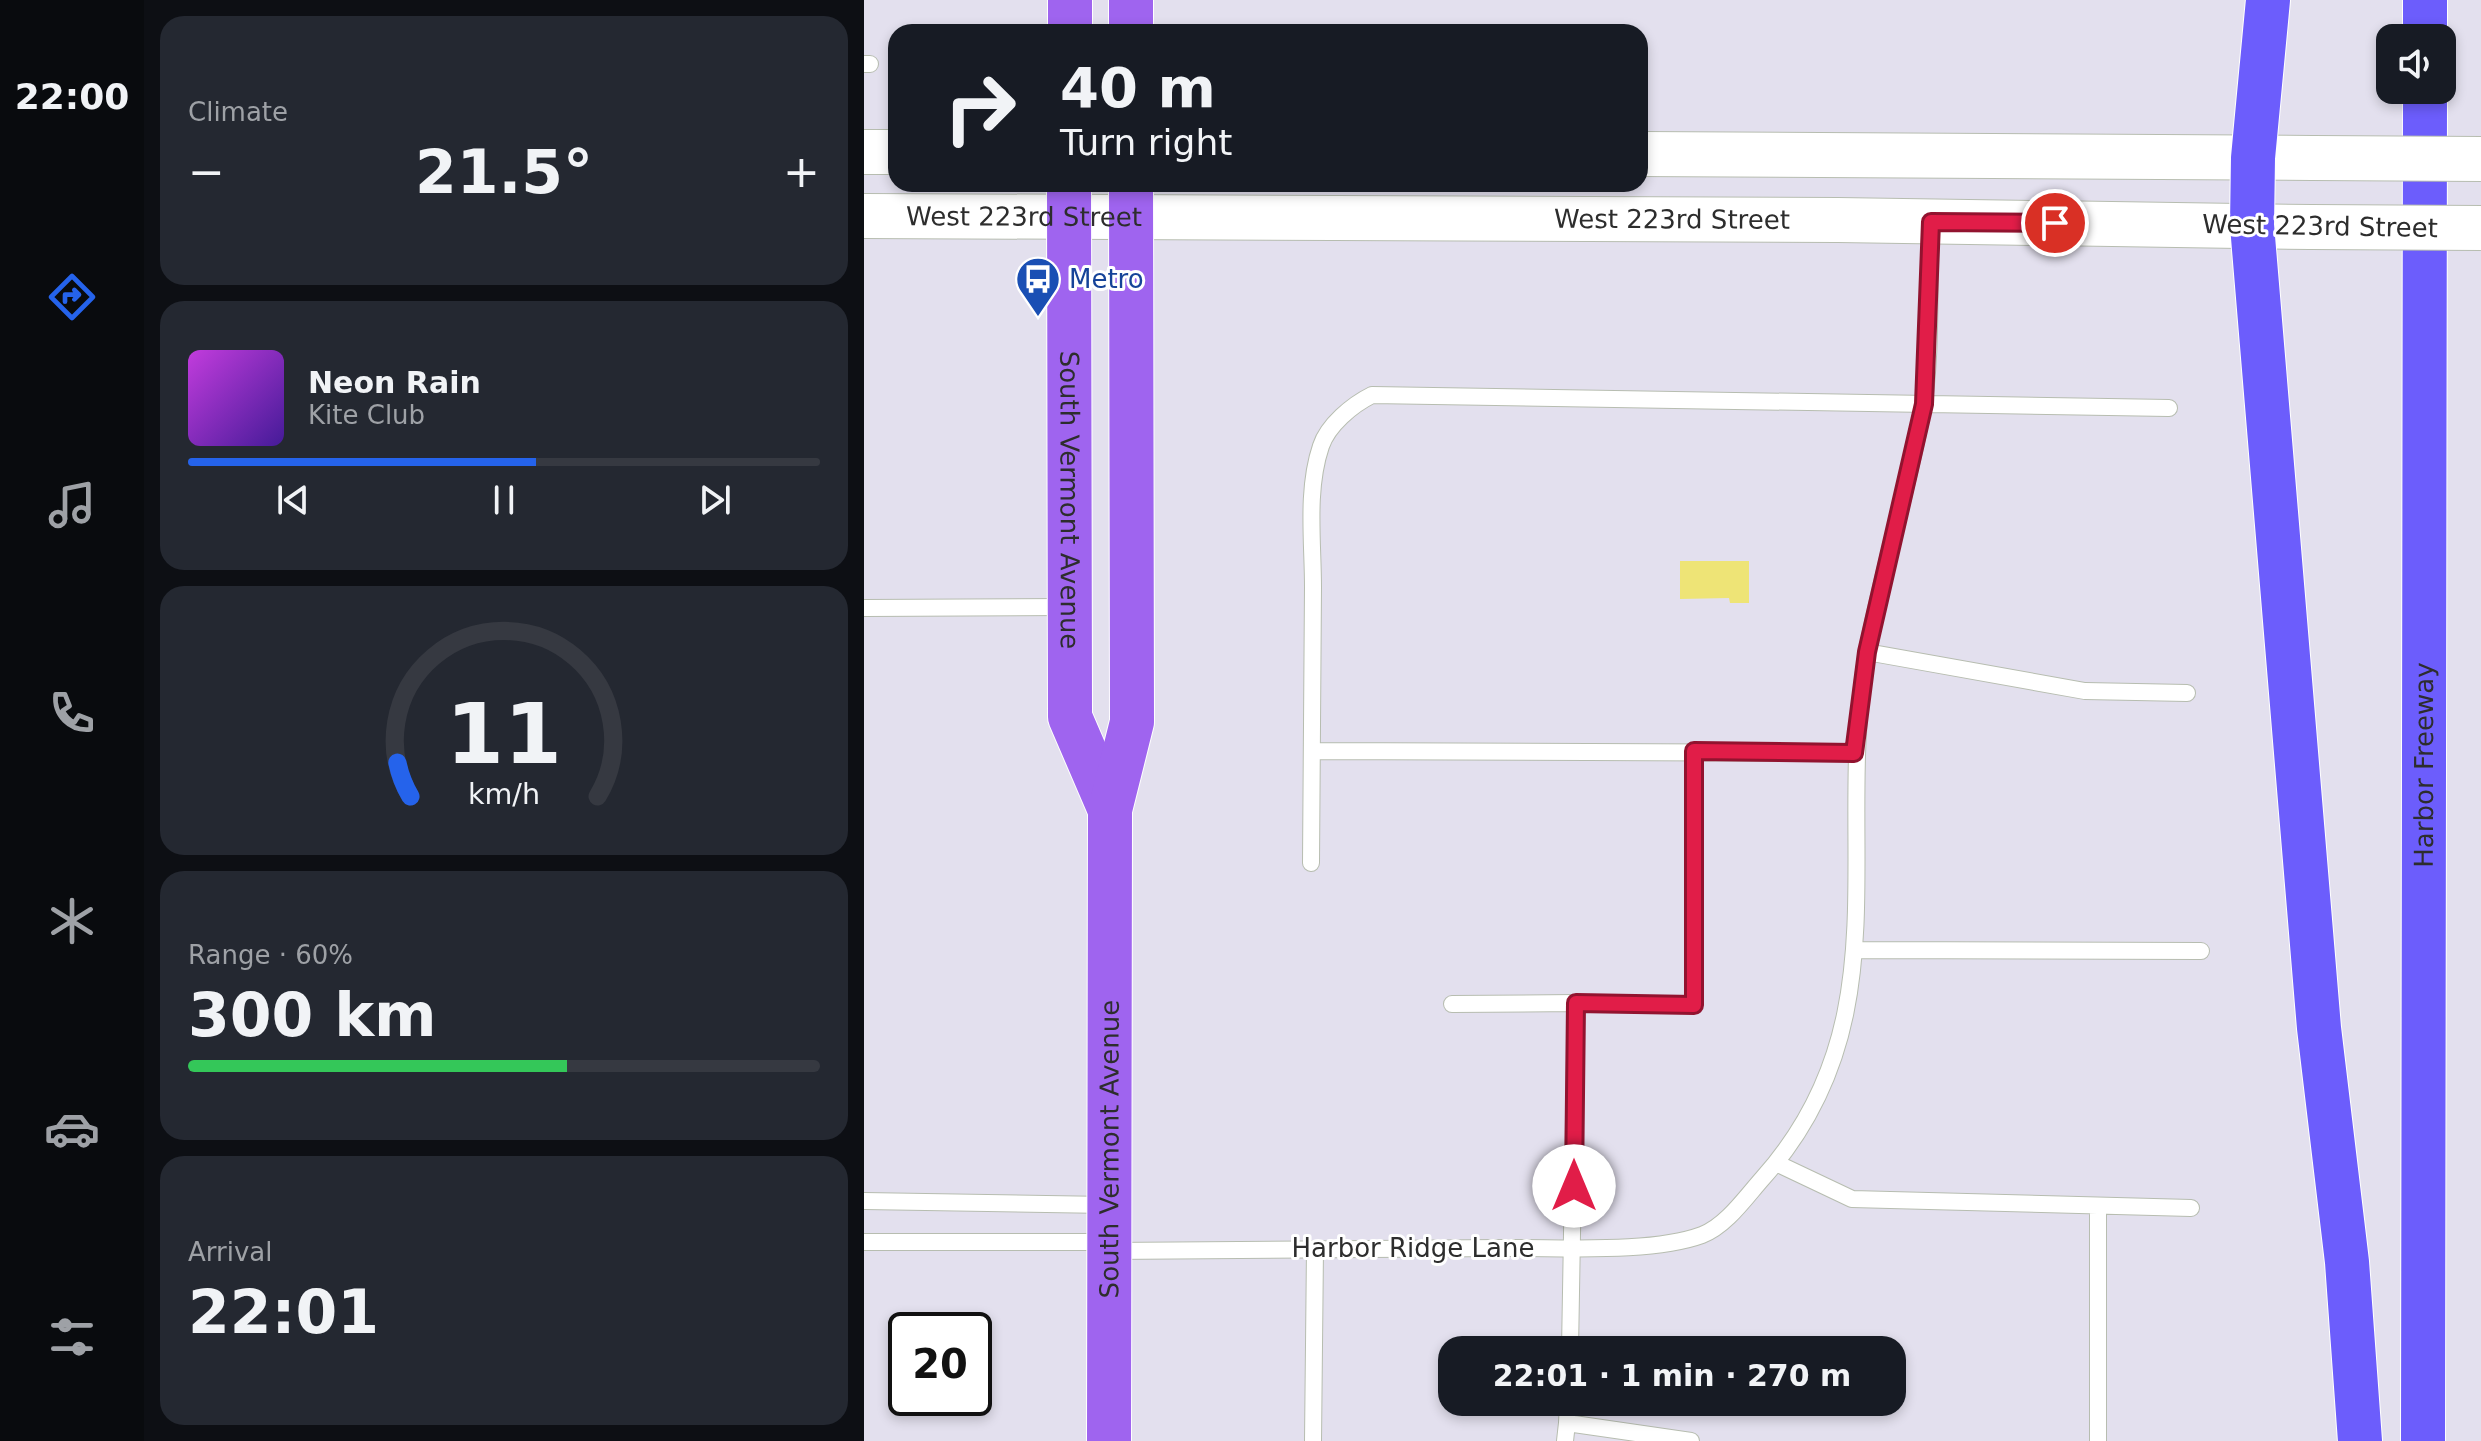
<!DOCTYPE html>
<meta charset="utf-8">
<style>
body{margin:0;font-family:"DejaVu Sans",sans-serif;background:#242831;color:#f1f3f6;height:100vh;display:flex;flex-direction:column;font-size:30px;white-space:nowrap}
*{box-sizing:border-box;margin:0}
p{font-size:26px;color:#9ea1a6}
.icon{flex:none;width:44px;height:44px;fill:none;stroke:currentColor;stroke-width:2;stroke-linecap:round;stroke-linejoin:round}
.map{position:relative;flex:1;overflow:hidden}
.panel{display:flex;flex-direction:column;gap:16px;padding:16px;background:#0d0f14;width:720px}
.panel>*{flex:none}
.hud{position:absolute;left:24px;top:24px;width:760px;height:168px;border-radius:24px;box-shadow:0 4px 12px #0003;background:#171b24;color:#f1f3f6;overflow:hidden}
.tools{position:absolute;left:1512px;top:24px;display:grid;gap:16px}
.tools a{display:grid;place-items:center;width:80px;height:80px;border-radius:16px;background:#171b24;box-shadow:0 4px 12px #0003;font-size:40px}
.speed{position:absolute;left:24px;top:1312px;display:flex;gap:16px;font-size:40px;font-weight:700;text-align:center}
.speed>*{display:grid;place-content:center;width:104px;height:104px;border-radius:50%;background:#171b24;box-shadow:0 4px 12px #0003;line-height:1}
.speed .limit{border:4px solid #111;border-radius:12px;background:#fff;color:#111}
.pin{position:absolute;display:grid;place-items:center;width:68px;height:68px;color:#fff;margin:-34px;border:4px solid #fff;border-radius:50%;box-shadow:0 2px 8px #0007}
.me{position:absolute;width:88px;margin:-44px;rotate:0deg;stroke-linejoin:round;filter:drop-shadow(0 0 6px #0008)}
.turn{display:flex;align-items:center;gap:28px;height:168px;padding:0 40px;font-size:36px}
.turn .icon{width:104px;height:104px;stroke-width:2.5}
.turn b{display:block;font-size:56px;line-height:68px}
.big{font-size:60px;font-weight:700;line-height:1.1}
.panel .tile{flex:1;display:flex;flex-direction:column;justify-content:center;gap:12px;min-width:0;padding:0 28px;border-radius:24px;background:#242831}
.panel .dial{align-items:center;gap:0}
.dial svg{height:208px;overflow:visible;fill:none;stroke:#363941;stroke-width:7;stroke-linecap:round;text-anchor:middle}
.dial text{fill:#f1f3f6;stroke:none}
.song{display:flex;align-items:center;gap:24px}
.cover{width:96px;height:96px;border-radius:12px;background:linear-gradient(135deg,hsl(290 70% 55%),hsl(260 70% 35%))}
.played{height:8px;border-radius:4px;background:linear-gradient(90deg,#2563eb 55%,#363941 55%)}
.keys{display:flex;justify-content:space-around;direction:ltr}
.heat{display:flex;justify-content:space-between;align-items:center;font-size:44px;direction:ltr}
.charge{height:12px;border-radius:6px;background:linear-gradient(90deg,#34c759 60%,#363941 0)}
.trip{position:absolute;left:574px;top:1336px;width:468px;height:80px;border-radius:24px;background:#171b24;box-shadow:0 4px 12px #0003;font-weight:700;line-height:80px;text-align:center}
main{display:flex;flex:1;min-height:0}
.dock{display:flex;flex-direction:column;width:144px;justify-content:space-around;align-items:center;background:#090b0e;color:#9ea1a6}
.dock .icon{width:56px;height:56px}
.dock .selected{color:#2563eb}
.dock b{font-size:36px;color:#f1f3f6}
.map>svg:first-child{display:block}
.water{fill:#eee476}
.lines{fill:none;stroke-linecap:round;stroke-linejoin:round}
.service-casing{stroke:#b7bdb0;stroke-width:18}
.secondary-casing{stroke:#b7bdb0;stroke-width:46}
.primary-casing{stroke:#fff;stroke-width:46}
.motorway-casing{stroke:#fff;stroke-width:46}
.service{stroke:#fff;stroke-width:16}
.secondary{stroke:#fff;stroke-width:44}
.primary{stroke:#9f64ef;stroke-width:44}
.motorway{stroke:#6c5dfc;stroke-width:44}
.secondary-bridge-casing{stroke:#b7bdb0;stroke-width:46;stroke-linecap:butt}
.secondary-bridge{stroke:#fff;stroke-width:44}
.route-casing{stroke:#92132f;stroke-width:20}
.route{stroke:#e11d48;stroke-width:14}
.labels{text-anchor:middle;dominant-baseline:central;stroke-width:6;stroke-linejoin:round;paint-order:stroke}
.street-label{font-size:26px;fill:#2d2d2d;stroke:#fff}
.transit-label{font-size:26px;fill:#164399;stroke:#fff;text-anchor:start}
</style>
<main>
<nav class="dock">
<b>22:00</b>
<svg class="icon selected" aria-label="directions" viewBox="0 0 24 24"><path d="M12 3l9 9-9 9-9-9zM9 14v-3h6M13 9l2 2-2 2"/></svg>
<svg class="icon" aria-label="music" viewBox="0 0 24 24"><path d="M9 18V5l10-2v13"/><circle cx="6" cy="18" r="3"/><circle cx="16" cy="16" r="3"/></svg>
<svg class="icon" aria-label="phone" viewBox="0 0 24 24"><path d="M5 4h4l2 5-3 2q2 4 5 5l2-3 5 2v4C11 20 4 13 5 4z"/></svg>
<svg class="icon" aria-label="climate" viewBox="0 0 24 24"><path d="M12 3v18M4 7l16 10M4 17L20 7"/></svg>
<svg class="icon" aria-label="car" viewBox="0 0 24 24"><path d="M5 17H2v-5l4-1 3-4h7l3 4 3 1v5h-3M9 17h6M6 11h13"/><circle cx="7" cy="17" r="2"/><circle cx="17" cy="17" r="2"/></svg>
<svg class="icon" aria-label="filters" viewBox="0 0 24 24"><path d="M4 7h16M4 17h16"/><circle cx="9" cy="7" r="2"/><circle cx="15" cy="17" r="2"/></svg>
</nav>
<section class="panel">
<div class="tile"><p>Climate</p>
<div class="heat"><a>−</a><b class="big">21.5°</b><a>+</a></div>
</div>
<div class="tile">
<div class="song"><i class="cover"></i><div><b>Neon Rain</b><p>Kite Club</p></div></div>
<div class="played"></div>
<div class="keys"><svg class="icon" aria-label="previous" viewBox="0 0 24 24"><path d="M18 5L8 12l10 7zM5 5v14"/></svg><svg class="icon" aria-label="pause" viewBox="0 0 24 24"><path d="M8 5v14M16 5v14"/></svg><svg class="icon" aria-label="next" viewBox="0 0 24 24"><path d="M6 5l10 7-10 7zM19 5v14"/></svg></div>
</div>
<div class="tile dial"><svg viewBox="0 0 100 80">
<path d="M14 69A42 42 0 1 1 86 69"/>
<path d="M14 69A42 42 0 0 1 9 56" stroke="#2563eb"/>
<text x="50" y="56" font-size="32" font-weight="700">11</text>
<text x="50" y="72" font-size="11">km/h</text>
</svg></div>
<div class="tile"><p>Range · 60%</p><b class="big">300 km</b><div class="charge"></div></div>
<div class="tile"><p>Arrival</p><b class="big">22:01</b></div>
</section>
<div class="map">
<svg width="1617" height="1441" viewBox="0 0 1617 1441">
<rect width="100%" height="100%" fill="#e3e0ee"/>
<path class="water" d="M816 561H885V603H866L865 598 816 599Z"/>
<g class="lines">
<g class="service-casing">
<path id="service" d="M0 64H6
M0 608 202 607
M1003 652 1221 691 1323 693
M448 751 990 753
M447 863C448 771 448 679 449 587 449 542 442 490 457 446 464 425 488 405 508 395L1305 408
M993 950 1337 951
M712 1003 830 1005V751
M588 1004 712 1003 706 1350
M912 1163 988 1199 1327 1208
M0 1201 243 1205
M1234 1206V1441
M0 1242H243
M246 1251C377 1250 508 1249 638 1248 695 1247 786 1254 838 1235 862 1226 882 1197 898 1179 1041 1020 969 841 1003 652 1018 570 1044 490 1059 408 1068 353 1064 282 1067 225
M704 1402 703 1423 827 1441
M449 1441 451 1249
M701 1441 703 1423"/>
</g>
<g class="secondary-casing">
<g id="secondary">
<path d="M0 152H32"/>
<path d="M776 154 1449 158"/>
<path id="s1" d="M0 216 974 220 1447 227"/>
</g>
</g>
<g class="primary-casing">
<g id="primary">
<path d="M206 32V0"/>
<path d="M267 32V0"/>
<path id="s2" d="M205 184 206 717 246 810"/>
<path id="s3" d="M245 1441 246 810 268 722 267 184"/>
</g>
</g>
<g class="motorway-casing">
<g id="motorway">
<path d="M1404 0 1389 158 1388 225 1455 1028 1483 1262 1496 1441"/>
<path d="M1561 38V0"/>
<path id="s4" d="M1559 1441 1561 90"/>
</g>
</g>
<use href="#service" class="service"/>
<use href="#secondary" class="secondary"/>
<use href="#primary" class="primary"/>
<use href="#motorway" class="motorway"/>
<g class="secondary-bridge-casing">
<path id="secondary-bridge" d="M1449 158 1617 159
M1447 227 1617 228"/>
</g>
<use href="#secondary-bridge" class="secondary-bridge"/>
</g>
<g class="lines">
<g class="route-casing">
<path id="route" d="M710 1186 712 1003 830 1005V751L990 753 1003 652 1060 404 1067 222 1191 223"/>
</g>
<use href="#route" class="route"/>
</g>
<defs>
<g id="bus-pin" transform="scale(2.3)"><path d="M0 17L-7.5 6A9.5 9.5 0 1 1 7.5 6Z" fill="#1a4fb4" stroke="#fff"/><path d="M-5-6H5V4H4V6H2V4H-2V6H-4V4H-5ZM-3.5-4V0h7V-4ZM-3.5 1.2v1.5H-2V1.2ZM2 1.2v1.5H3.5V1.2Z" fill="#fff"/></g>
</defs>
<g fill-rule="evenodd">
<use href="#bus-pin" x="174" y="279"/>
</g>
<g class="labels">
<g class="street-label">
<text stroke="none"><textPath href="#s1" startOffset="160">West 223rd Street</textPath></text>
<text stroke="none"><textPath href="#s1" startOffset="808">West 223rd Street</textPath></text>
<text transform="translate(1456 226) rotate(1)">West 223rd Street</text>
<text stroke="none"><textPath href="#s2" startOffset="316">South Vermont Avenue</textPath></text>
<text stroke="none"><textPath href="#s4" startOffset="676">Harbor Freeway</textPath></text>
<text stroke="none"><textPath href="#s3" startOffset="292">South Vermont Avenue</textPath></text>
<text x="549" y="1248">Harbor Ridge Lane</text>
</g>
<g class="transit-label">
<text x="205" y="279">Metro</text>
</g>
</g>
</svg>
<div class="tools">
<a><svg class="icon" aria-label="sound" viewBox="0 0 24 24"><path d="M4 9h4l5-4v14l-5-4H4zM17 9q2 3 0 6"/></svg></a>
</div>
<div class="speed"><div class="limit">20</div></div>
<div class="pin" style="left:1191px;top:223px;background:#d93025"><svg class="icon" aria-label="arrive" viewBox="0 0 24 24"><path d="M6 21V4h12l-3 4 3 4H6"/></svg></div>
<svg class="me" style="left:710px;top:1186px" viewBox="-20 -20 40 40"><circle r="19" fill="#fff"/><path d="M0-13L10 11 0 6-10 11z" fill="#e11d48"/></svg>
<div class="trip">22:01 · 1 min · 270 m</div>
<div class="hud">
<div class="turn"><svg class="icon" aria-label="right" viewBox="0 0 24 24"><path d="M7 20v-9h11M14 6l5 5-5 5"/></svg><div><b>40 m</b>Turn right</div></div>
</div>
</div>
</main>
